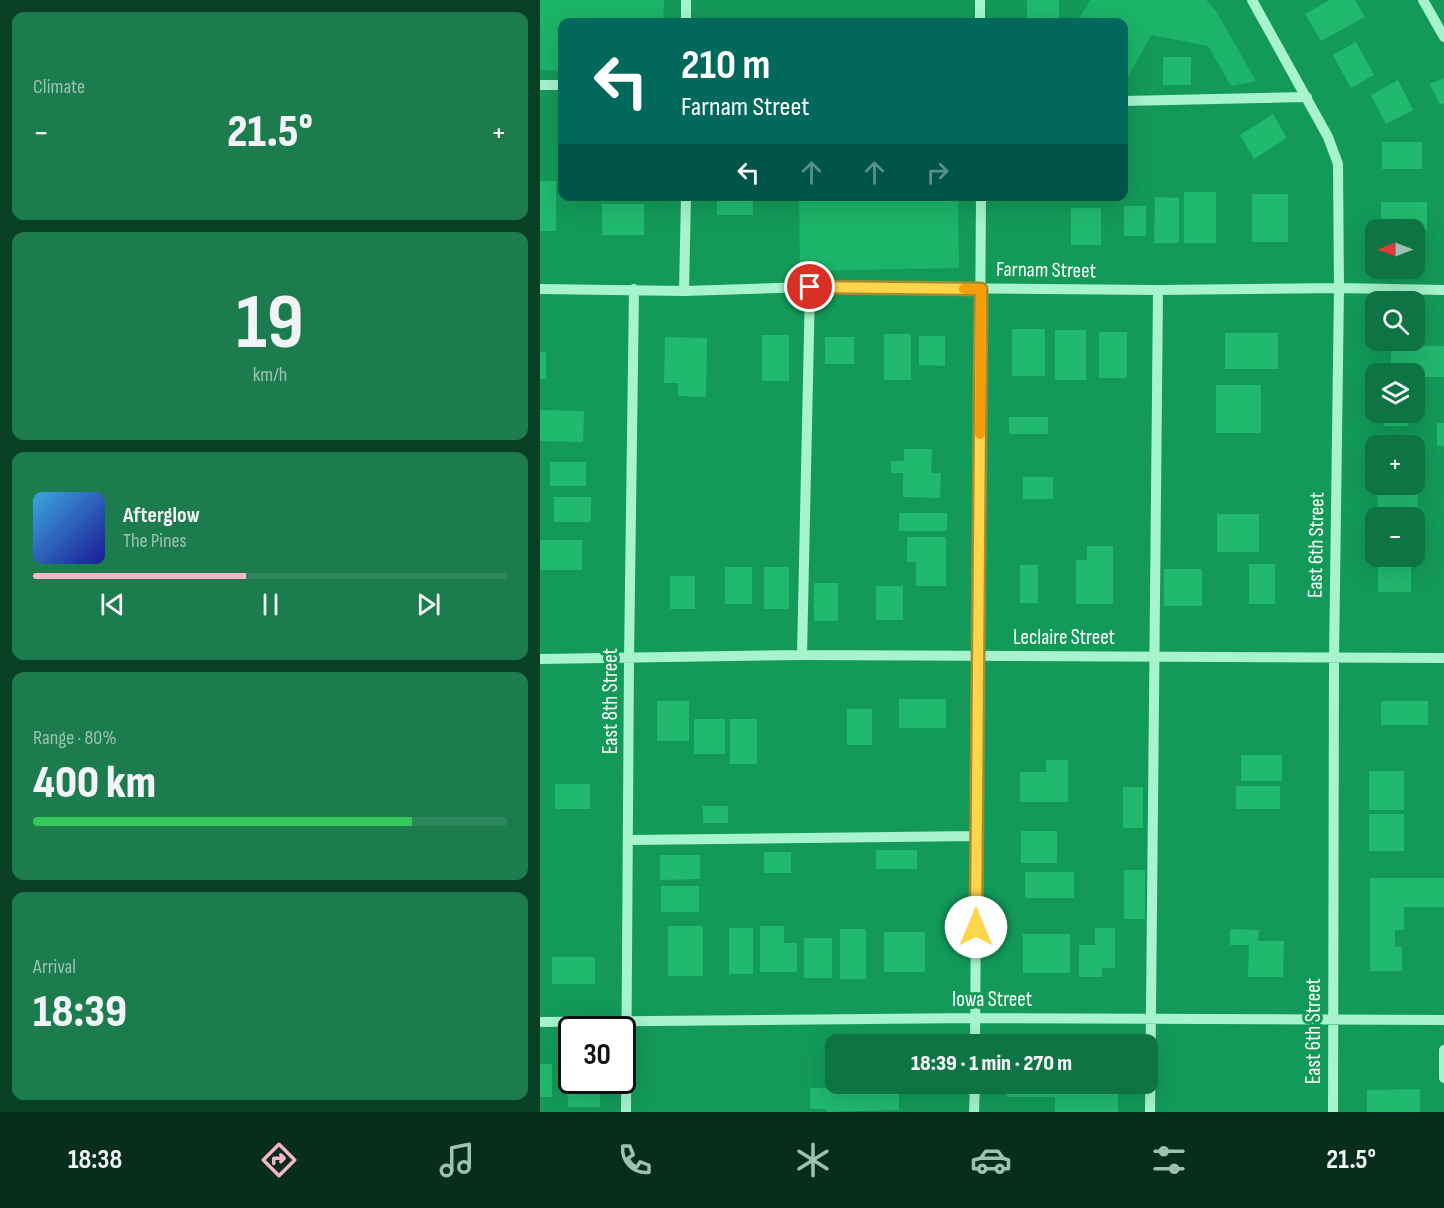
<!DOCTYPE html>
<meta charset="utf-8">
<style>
body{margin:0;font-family:"Sofia Sans Condensed",sans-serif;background:#1c7c4e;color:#f1f3f6;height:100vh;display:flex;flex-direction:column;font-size:22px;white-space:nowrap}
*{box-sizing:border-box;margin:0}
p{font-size:20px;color:#9bc3b2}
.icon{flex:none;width:33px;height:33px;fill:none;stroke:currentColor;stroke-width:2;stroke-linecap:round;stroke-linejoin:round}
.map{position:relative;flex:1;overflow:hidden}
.panel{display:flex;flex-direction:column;gap:12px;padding:12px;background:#084025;width:540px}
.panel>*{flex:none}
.top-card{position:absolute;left:18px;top:18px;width:570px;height:183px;border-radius:12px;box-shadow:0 6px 24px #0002;background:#00695c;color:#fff;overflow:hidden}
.needle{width:39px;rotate:270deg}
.tools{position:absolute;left:825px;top:219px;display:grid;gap:12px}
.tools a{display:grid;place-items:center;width:60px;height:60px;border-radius:12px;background:#0e7443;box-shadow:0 6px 24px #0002;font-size:30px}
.speed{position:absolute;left:18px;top:1016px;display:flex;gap:12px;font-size:30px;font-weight:700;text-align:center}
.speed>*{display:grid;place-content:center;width:78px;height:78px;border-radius:50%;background:#0e7443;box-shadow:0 6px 24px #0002;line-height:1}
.speed .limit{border:3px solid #111;border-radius:9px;background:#fff;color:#111}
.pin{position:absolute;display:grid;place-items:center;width:51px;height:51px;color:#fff;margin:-26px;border:3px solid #fff;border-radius:50%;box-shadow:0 2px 6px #0007}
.me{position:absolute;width:66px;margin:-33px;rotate:0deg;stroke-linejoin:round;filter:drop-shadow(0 0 4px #0008)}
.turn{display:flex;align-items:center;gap:21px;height:126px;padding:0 24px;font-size:27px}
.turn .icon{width:78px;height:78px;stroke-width:2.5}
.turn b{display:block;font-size:42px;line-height:51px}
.lanes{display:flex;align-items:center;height:57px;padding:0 24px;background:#0003;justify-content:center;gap:30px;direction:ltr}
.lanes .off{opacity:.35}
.big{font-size:45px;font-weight:800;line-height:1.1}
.panel .card{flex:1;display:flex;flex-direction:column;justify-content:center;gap:9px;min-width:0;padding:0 21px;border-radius:12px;background:#1c7c4e}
.panel .dial{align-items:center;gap:0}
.dial b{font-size:78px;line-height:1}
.song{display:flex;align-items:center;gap:18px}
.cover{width:72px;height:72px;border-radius:9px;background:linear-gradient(135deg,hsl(200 70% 55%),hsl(240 70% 35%))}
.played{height:6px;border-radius:3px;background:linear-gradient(90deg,#f7b5cd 45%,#2e865c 45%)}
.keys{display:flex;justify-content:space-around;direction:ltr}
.heat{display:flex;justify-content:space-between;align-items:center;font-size:33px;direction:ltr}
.charge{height:9px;border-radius:4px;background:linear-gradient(90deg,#34c759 80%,#2e865c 0)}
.trip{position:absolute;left:285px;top:1034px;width:333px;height:60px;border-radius:12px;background:#0e7443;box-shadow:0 6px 24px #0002;font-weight:800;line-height:60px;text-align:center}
.menu{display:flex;height:96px;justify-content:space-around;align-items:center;background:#062e1b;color:#9bc3b2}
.menu .icon{width:42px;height:42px}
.menu .current{color:#f7b5cd}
.menu b{font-size:27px;color:#f1f3f6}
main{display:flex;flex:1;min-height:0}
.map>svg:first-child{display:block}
.green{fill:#1bb468}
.building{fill:#21b96e}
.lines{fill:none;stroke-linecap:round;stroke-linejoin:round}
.minor{stroke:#a6f3cd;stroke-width:10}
.route-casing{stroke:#a68a30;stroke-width:15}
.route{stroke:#ffd54a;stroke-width:10}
.slow{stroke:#f59e0b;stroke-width:10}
.labels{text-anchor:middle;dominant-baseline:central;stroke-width:6;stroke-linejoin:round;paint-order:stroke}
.street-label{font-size:21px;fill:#fff;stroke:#139a59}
</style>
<main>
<section class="panel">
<div class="card"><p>Climate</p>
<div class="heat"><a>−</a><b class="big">21.5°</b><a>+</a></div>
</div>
<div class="card dial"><b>19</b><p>km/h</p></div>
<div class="card">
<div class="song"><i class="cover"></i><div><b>Afterglow</b><p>The Pines</p></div></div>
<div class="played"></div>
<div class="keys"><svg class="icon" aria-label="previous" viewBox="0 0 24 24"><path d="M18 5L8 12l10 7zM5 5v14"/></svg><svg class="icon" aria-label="pause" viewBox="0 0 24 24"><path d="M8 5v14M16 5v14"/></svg><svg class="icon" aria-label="next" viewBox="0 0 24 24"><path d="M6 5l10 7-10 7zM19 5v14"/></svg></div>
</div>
<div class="card"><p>Range · 80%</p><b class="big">400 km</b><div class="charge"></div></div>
<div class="card"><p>Arrival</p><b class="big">18:39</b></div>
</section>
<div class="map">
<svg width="904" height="1112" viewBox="0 0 904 1112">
<rect width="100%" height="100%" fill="#139a59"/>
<path class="green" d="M0 0H124L123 22H22V71L0 70Z
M550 0H666L676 11 716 81 691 86 668 46 611 35 584 85V22H537Z
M259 197H418L419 268 260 271Z"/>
<path class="building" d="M487 0H519V21H487Z
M790 0H815L825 17 781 41 765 14Z
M816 42 834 75 811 88 793 55Z
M623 57H651V85H623Z
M904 78V103L900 105 890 84Z
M858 80 873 110 846 124 831 95Z
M733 114 747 138 714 159 700 135Z
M842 142H882V169H842Z
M0 181H16V231H0Z
M644 192H676V243H644Z
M712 194H748V242H712Z
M177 196H213V215H177Z
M615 197 639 198V243H614Z
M841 202H887V230H841Z
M62 204H104V235H62Z
M584 206H606V236H584Z
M531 208H561V245H531Z
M472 329H505V376H472Z
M515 330H546V380H515Z
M559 332H587V378H559Z
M685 333H738V369H685Z
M344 334H371V380H344Z
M222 335H249V381H222Z
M379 336H405V366L379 365Z
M125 337 167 338 166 397 138 396V383H124Z
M285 337H314V364H285Z
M851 346H904V377H874V374H851Z
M0 352H6V379H0Z
M676 385H721V433H676Z
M0 410 44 411 43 442 0 441Z
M844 412H868V426H844Z
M469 417H508V434H469Z
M897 423H904V446H897Z
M364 449H392L391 473H401L400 498 363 497V473H351V461H364Z
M10 462H46V486H10Z
M483 477H513V499H483Z
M874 477H878L877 528H874V518H838L837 484H874Z
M14 497H51V522H14Z
M359 513H407V531H359Z
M677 514H719V552H677Z
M367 537H406V586H376V562H367Z
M0 540H42V570H0Z
M547 546H573V604H536V560H547Z
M835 556H870V560H835Z
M709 564H735V604H709Z
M480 565H498V603H480Z
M838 566H871V592H838Z
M185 567H212V604H185Z
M224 567H249V609H224Z
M624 569H662V606H624Z
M130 576H155V609H130Z
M274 583H298V621H274Z
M336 586H363V620H336Z
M359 699H406V728H359Z
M117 701H149V741H117Z
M841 701H888V725H841Z
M307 709H332V745H307Z
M154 719H185V754H154Z
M190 719H217V764H190Z
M701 755H742V781H701Z
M506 760H528V802H480V772H506Z
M829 771H864V810H829Z
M15 784H50V809H15Z
M696 786H740V809H696Z
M583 787H603V828H583Z
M163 806H188V823H163Z
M829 814H864V851H829Z
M481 831H517V863H481Z
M336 850H377V869H336Z
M224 852H251V873H224Z
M120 855H160V879L120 880Z
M584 870H605V919H584Z
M485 872H534V898H485Z
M830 878H904V907H864V930H855V947H862V971H830Z
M121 886H159V912H121Z
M128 926H163V976H128Z
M220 926H244V943H257V972H220Z
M189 928H213V974H189Z
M555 928H575V968H562V977H539V945H555Z
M300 929H326V979H300Z
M690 929 719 930 718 941H744L743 977H708L709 945H690Z
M344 932H385V972H344Z
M483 934H530V973H483Z
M264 938H292V978H264Z
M12 957H55V984H12Z
M0 1064H12V1097H0Z
M28 1067H32V1080H60V1107H28Z
M467 1083 578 1084V1112H515V1097H467Z
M270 1088H359V1110L286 1112V1109H270Z
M880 1089V1112H827V1090Z"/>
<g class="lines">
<path class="minor" d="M146 0V22
M440 0V22
M712 0 788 137 798 164 799 288 794 658 793 1112
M883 0 904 37
M0 85H22
M584 101 767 97
M0 289 144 291 270 287 618 290 799 288 904 290
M144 291 146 196
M262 655 270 287
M0 659 262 655 904 658
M89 840 436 836
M0 1022 435 1018 904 1020
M435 1044 441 196
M904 1078V1050
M86 1112 89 659 94 289
M434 1112 435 1083
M610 1112 618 290"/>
</g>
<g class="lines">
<g class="route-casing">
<path id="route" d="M270 287 441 289 436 927"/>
</g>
<use href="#route" class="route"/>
<path class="slow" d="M424 289H441L440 434"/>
</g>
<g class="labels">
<g class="street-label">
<text transform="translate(506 270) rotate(1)">Farnam Street</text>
<text transform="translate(776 545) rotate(-89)">East 6th Street</text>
<text x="524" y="637">Leclaire Street</text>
<text transform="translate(70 701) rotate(-90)">East 8th Street</text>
<text x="452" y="999">Iowa Street</text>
<text transform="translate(773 1031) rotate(-90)">East 6th Street</text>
</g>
</g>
</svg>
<div class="tools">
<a><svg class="needle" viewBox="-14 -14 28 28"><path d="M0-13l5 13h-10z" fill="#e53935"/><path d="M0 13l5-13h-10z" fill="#9bc3b2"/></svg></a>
<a><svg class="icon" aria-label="search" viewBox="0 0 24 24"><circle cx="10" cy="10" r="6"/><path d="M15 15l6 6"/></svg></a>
<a><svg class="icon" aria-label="layers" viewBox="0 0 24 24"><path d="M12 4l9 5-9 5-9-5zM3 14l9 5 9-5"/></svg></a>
<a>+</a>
<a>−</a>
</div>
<div class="speed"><div class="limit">30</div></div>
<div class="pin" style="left:270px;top:287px;background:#d93025"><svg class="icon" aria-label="arrive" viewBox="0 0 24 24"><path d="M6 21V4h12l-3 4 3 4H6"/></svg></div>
<svg class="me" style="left:436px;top:927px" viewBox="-20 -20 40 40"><circle r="19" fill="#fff"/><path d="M0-13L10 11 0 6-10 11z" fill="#ffd54a"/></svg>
<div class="trip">18:39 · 1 min · 270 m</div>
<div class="top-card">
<div class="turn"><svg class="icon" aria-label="left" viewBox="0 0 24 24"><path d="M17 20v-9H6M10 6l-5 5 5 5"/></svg><div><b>210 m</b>Farnam Street</div></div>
<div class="lanes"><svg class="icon" aria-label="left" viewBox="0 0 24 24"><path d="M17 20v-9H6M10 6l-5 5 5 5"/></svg><svg class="icon off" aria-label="ahead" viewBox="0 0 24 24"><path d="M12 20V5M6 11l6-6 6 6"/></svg><svg class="icon off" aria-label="ahead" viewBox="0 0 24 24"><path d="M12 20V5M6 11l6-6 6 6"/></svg><svg class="icon off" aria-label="right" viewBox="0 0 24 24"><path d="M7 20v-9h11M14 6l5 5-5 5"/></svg></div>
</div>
</div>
</main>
<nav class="menu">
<b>18:38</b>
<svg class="icon current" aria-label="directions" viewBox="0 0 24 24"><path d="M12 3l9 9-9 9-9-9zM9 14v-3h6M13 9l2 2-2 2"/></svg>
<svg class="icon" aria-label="music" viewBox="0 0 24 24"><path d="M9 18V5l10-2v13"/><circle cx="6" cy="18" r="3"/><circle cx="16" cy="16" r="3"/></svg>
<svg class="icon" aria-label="phone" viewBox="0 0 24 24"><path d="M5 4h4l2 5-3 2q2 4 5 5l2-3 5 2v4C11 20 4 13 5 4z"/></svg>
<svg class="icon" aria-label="climate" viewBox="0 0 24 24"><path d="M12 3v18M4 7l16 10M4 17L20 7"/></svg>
<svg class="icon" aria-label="car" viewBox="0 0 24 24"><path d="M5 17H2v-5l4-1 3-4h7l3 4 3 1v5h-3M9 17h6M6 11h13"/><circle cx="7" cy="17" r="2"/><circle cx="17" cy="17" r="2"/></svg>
<svg class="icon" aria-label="filters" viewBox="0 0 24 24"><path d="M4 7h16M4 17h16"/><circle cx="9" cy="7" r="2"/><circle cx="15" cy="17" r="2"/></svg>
<b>21.5°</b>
</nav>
